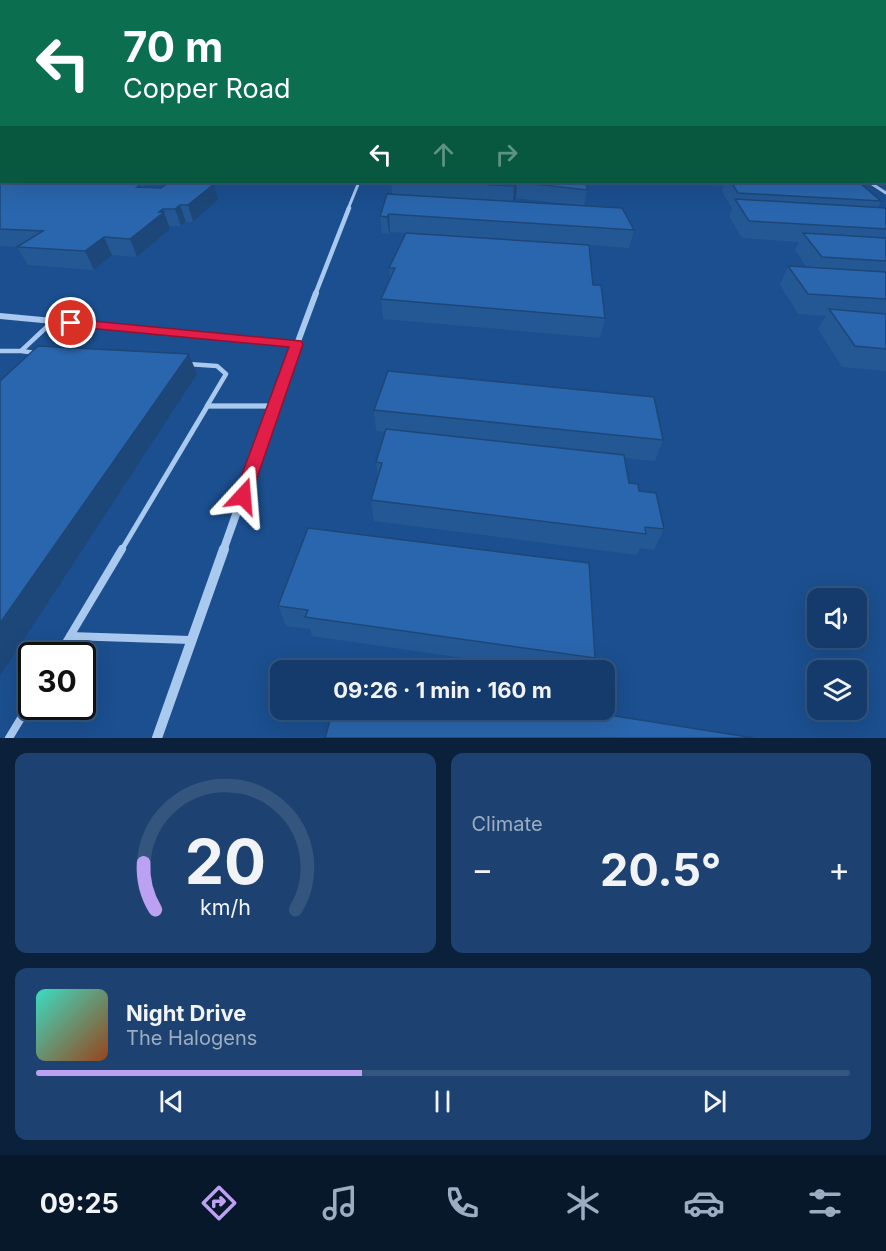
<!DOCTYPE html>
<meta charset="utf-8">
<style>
body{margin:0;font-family:Inter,sans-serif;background:#1d4271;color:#f1f3f6;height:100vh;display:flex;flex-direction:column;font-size:22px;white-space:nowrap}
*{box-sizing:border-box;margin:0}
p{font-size:20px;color:#9dadc1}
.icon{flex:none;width:33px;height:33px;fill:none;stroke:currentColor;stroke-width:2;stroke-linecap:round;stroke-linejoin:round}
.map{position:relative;height:738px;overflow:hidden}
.side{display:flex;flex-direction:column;gap:15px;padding:15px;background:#0b203b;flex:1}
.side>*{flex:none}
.hud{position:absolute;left:0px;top:0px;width:886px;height:183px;box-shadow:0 6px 24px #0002,0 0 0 2px #33557e;background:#0b6e4f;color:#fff;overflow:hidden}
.controls{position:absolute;left:807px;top:588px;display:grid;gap:12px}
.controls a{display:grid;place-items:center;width:60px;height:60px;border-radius:12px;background:#143b6b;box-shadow:0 6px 24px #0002,0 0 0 2px #33557e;font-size:30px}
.speed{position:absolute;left:18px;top:642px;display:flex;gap:12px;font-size:30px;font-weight:700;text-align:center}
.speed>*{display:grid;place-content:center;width:78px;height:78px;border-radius:50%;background:#143b6b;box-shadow:0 6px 24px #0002,0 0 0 2px #33557e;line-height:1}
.speed .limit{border:3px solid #111;border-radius:9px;background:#fff;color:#111}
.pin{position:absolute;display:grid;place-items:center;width:51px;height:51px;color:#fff;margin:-26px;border:3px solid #fff;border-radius:50%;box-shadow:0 2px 6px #0007}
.me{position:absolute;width:66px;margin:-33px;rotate:19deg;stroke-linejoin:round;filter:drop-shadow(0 0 4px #0008)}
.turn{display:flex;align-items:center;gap:21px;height:126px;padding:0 24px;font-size:27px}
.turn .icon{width:78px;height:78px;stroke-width:2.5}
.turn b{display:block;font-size:42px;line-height:51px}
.lanes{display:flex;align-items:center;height:57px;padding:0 24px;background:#0003;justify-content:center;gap:30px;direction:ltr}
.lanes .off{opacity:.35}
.big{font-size:45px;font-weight:700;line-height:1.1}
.side .tile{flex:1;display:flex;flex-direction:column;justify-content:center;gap:9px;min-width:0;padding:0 21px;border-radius:12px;background:#1d4271}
.side .dial{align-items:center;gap:0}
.dial svg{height:156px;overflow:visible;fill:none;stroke:#33557e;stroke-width:7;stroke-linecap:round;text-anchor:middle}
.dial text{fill:#f1f3f6;stroke:none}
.song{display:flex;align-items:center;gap:18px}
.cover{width:72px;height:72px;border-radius:9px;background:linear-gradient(135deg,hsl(170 70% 55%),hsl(20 70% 35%))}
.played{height:6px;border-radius:3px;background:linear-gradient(90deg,#bca0f2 40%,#33557e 40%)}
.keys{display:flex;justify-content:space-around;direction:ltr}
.heat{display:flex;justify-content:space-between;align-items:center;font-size:33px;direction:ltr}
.side .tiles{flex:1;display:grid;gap:15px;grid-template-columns:1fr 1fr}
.tile:last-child{grid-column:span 2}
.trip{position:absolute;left:270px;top:660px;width:345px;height:60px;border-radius:12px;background:#143b6b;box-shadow:0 6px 24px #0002,0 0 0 2px #33557e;font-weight:700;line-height:60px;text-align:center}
.menu{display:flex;height:96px;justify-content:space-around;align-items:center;background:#08182b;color:#9dadc1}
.menu .icon{width:42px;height:42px}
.menu .selected{color:#bca0f2}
.menu b{font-size:27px;color:#f1f3f6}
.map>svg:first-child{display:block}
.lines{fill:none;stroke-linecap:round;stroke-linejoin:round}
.lane-far2{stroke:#a9c9ee;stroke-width:4.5}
.lane-far1{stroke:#a9c9ee;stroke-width:5}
.lane{stroke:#a9c9ee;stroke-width:8}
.street-far4{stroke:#a9c9ee;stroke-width:3}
.street-far3{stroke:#a9c9ee;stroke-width:4.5}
.street-far2{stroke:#a9c9ee;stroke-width:6}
.street-far1{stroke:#a9c9ee;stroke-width:8}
.street{stroke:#a9c9ee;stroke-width:10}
.highway{fill:#fff;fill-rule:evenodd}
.wall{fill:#245895}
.shaded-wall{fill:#1d4779}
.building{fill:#2a66ad;stroke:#1d4779;stroke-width:1.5}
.route{fill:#e11d48;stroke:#92132f;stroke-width:1.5}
</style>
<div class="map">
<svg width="886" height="738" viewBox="0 0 886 738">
<rect width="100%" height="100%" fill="#1b4f8f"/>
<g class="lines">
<path class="lane-far2" d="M0 351H21L53 321
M21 351 36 353
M188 364 217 366 226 374 207 406
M208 406H274"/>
<path class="lane-far1" d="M208 406H274
M121 551 208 405"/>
<path class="lane" d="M70 636 190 640
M58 656 122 549
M9 738 32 700"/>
<path class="street-far4" d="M869 182 886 193
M348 209 359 182"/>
<path class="street-far3" d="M315 295 349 208"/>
<path class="street-far2" d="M0 316 296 344
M274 406 316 293"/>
<path class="street-far1" d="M223 551 275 405"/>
<path class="street" d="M157 738 224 549"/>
<path class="highway" d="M885 92H886V96H885Z"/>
</g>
<path class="wall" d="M885 97 886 98V169L885 168Z
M0 152H2V177H0Z
M0 179 108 184 143 183 145 188 218 200 193 222H186L181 226H169L170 229 137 257 112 255 94 270 28 265 17 247 0 246Z
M391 182H586L587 190 584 206 516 198 513 202 634 230 629 248 589 245 593 285 605 318 600 338 383 319 381 299 390 280 389 268 406 233 390 232 389 234 382 233 380 216 392 194Z
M672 182H842L881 201 878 207 886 208V371L842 367 818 329 826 316 798 314 780 285 788 266 807 268 795 250 799 242 742 238 729 216 732 208 722 192 724 186 673 183Z
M374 410 663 440 655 461 625 458 629 483 639 491 664 529 654 550 640 548 637 555 374 521 371 500 378 477 376 462 386 432 376 431Z
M308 528 595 658 590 670H545L312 636 310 629 286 626 278 606Z"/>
<path class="shaded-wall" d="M2 93V120L0 121V94Z
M517 182 516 198 513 202 514 186Z
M214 184 218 200 193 222 188 205Z
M180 205 186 222 181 226 175 209Z
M163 209 170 229 137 257 130 239Z
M389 214 390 232 389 234 387 217Z
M104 237 112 255 94 270 85 251Z
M189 354 197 374 0 676V623Z"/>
<path class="building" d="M0 97H2V106H0Z
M885 97 886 98V129H885Z
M885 137H886V150H885Z
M0 152H2V162H0Z
M0 179H2V182H54L108 184 112 182 143 183 137 187 161 188 167 184 178 182 214 184 188 205H180L175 209H163L159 212H164L130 239 104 237 85 251 17 247 43 231 0 229Z
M439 182H586L587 190 517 182 514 186Z
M731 182H824L861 184 881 201 738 193Z
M387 194 622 208 634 230 389 214 387 217 380 216Z
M735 199 886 208V229L749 221Z
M406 233 589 245 593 285H601L605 318 381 299 395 268H389Z
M803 233 886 238V261L822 257Z
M788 266 886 272V299L808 294Z
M829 309 886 314V349L855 346Z
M38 346 189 354 0 623V381Z
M388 371 654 397 663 440 374 410Z
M386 429 624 455 629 483 638 484 639 491 656 493 664 529 645 527 646 534 371 500 382 463 376 462Z
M308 528 589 563 595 658 305 617 308 610 278 606Z
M333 710H577L754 738H325Z"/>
<linearGradient id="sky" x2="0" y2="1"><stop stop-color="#0f2b4f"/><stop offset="0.47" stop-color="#39639b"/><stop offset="1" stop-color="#39639b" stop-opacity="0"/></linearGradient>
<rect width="886" height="195" fill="url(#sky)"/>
<path class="route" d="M71 319 301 341 303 344 249 501 243 503 237 501 234 496 289 347 67 326 65 323Z"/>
</svg>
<div class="controls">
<a><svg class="icon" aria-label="sound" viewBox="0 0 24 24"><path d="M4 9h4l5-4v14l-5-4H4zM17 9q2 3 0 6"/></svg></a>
<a><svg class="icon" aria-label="layers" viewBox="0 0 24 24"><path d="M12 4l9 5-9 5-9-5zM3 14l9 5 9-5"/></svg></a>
</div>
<div class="speed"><div class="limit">30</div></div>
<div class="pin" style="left:71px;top:323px;background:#d93025"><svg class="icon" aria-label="arrive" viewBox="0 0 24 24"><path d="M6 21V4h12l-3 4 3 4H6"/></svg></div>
<svg class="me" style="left:243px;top:496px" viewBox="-20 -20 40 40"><path d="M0-17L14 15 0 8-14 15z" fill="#e11d48" stroke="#fff" stroke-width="4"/></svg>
<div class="trip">09:26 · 1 min · 160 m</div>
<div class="hud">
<div class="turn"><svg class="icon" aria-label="left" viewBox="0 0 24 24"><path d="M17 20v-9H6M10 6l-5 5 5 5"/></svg><div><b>70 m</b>Copper Road</div></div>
<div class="lanes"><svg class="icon" aria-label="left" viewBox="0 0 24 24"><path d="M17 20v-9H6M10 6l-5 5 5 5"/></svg><svg class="icon off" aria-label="ahead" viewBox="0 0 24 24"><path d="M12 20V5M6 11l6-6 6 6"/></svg><svg class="icon off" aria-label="right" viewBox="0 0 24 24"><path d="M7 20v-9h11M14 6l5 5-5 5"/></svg></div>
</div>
</div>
<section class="side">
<div class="tiles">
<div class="tile dial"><svg viewBox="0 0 100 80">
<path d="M14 69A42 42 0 1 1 86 69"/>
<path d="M14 69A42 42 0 0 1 8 45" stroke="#bca0f2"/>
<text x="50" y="56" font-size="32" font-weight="700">20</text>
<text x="50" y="72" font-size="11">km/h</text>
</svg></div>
<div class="tile"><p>Climate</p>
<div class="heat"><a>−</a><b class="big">20.5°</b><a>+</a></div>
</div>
<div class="tile">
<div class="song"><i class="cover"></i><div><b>Night Drive</b><p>The Halogens</p></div></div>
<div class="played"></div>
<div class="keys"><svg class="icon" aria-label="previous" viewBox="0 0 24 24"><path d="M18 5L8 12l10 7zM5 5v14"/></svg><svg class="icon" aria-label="pause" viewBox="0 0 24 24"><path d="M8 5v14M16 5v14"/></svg><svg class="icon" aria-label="next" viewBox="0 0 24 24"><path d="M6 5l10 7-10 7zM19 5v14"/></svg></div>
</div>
</div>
</section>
<nav class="menu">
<b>09:25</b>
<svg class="icon selected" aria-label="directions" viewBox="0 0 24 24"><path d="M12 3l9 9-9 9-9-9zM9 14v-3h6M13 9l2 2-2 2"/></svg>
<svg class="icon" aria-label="music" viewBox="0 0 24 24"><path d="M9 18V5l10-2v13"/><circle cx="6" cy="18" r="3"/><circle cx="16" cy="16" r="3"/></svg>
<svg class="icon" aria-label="phone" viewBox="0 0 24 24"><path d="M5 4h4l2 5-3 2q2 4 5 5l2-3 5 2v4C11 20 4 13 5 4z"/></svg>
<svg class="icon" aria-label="climate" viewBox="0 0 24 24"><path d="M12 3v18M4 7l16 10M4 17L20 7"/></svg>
<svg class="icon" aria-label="car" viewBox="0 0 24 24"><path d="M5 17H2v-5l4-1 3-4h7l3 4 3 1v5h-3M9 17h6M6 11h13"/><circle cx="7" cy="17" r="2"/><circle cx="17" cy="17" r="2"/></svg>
<svg class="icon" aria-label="filters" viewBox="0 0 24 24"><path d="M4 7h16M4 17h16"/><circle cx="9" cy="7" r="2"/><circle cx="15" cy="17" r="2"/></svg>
</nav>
